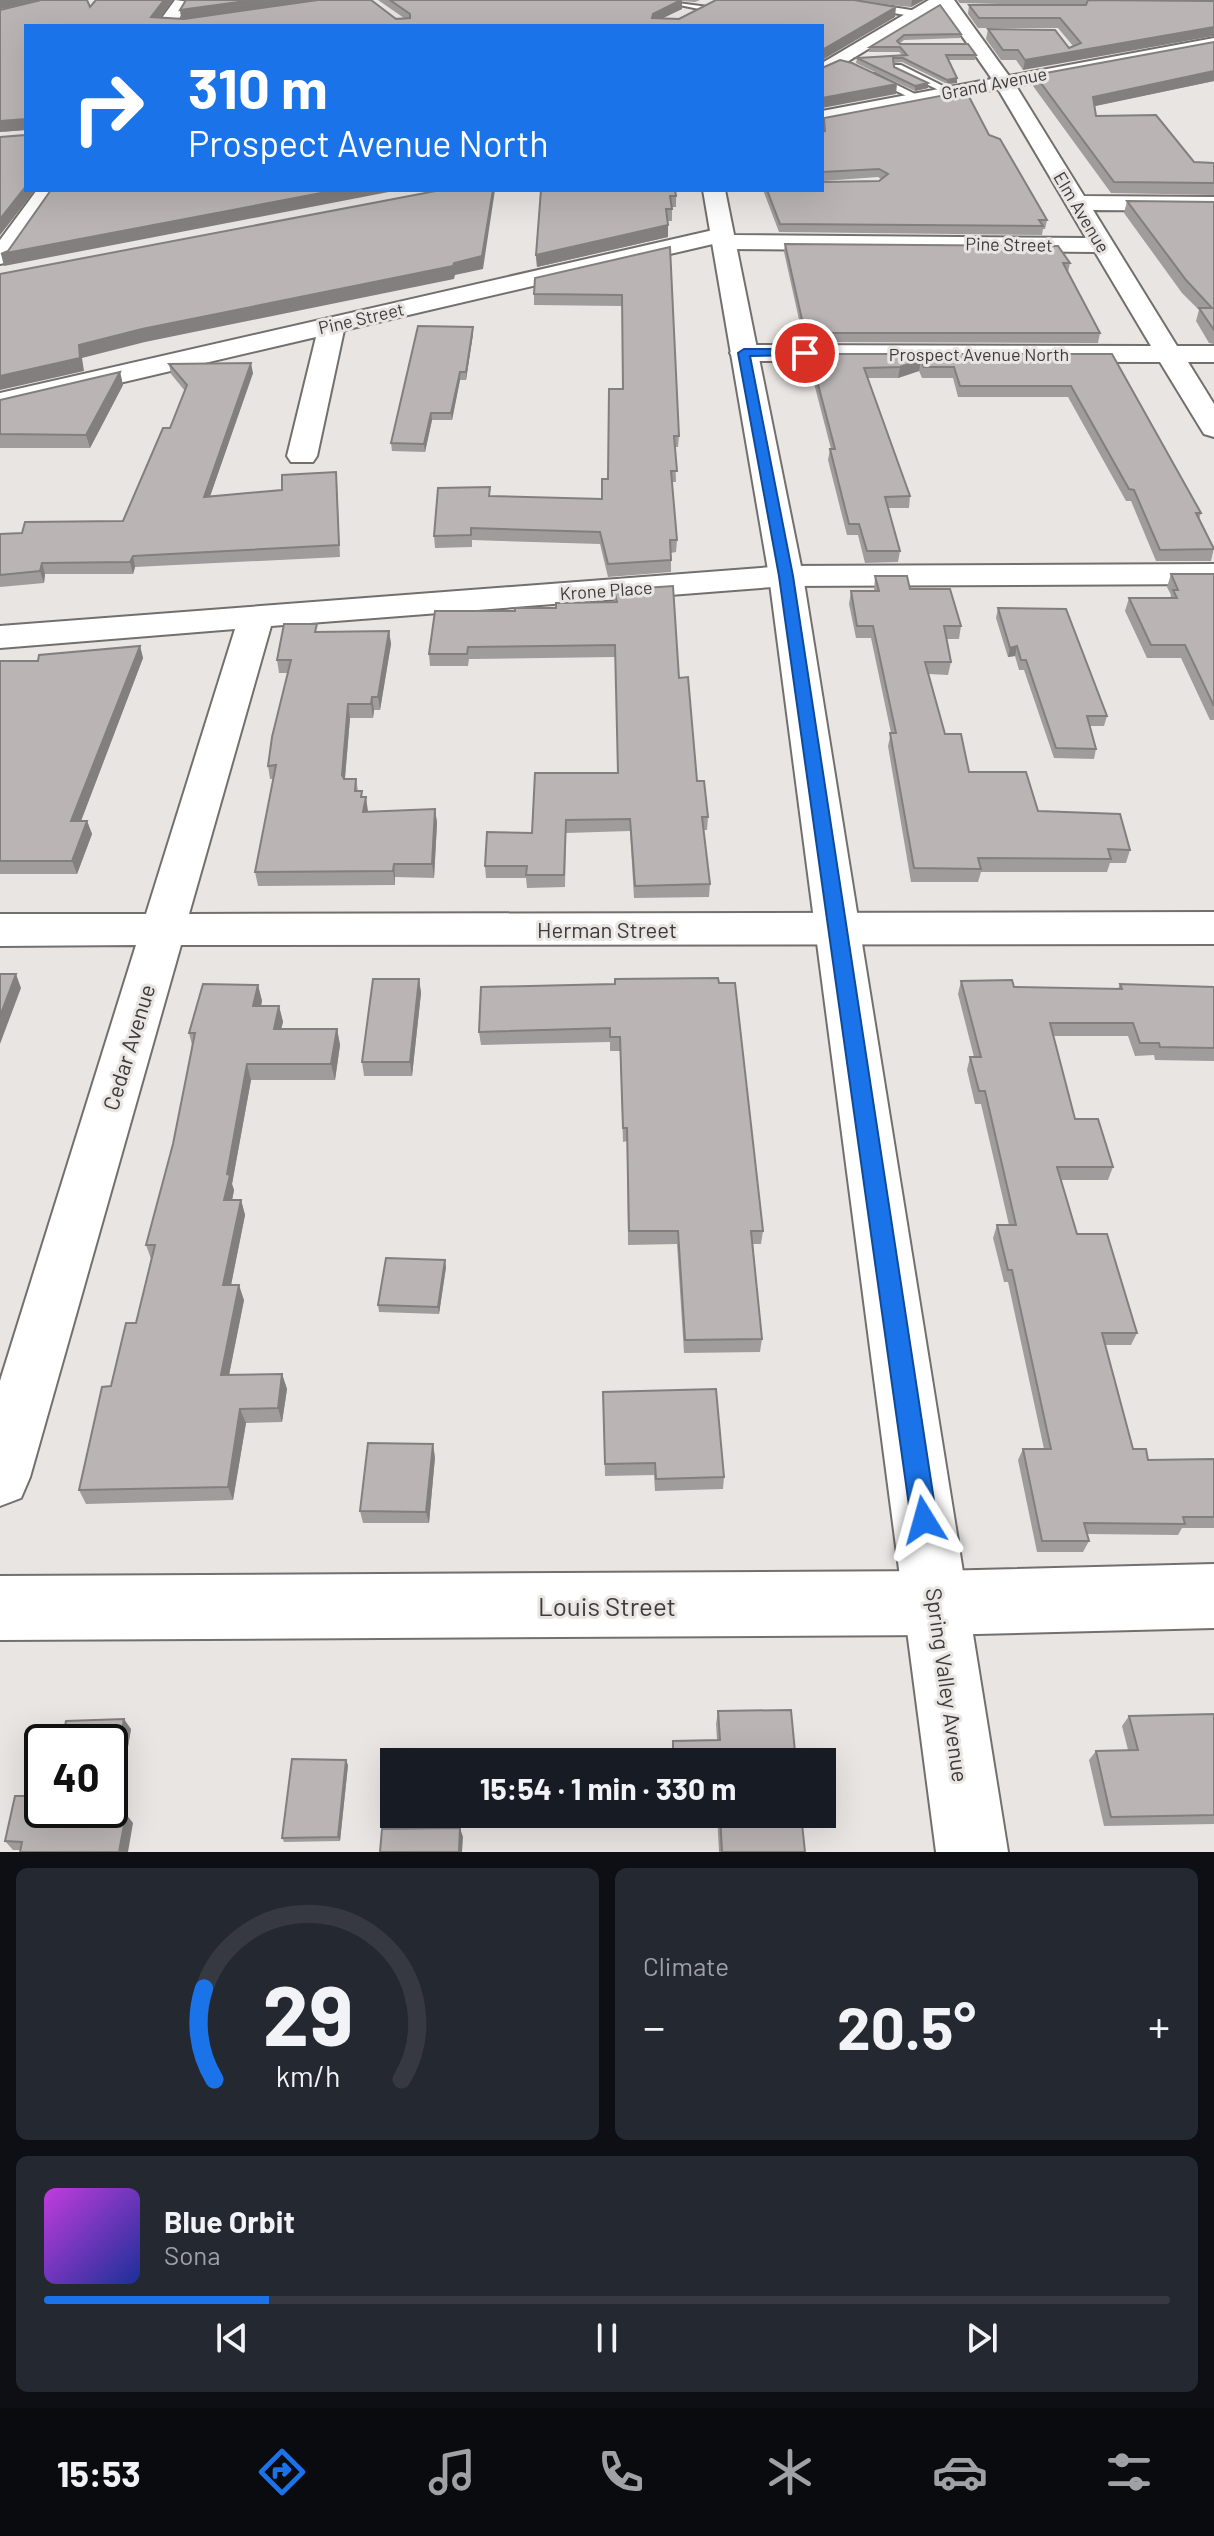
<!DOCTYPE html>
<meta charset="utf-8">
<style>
body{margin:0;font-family:Barlow,sans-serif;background:#242831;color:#f1f3f6;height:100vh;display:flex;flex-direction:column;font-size:30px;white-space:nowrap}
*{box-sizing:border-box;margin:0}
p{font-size:26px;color:#9ea1a6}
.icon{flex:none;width:44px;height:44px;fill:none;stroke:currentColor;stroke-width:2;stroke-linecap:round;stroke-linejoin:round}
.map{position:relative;height:1852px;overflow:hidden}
.drawer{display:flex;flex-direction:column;gap:16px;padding:16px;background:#0d0f14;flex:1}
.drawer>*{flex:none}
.top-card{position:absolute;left:24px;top:24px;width:800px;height:168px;border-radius:0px;box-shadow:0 8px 32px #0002;background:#1a73e8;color:#fff;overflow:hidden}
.speed{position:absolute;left:24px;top:1724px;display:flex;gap:16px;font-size:40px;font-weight:700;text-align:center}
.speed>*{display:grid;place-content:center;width:104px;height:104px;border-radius:50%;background:#171b24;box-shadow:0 8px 32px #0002;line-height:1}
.speed .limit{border:4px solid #111;border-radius:12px;background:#fff;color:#111}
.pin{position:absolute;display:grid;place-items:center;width:68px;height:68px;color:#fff;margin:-34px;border:4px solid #fff;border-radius:50%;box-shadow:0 2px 8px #0007}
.me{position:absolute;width:88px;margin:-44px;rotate:352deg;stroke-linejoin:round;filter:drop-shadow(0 0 6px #0008)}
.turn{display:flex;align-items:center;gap:28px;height:168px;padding:0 32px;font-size:36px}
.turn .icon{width:104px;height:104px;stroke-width:2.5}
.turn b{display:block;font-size:56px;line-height:68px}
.big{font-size:60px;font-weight:700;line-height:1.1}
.drawer .widget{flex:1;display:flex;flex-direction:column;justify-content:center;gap:12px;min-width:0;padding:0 28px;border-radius:12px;background:#242831}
.drawer .dial{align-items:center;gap:0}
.dial svg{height:208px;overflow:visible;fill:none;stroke:#363941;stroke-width:7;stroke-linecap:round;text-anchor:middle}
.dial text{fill:#f1f3f6;stroke:none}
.song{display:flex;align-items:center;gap:24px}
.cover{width:96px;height:96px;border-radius:12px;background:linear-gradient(135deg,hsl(290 70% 55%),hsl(230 70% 35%))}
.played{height:8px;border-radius:4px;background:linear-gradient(90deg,#1a73e8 20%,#363941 20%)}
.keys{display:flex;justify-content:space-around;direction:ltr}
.heat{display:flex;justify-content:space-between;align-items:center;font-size:44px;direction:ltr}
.drawer .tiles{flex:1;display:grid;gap:16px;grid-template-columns:1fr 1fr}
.widget:last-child{grid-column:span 2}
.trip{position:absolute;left:380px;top:1748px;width:456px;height:80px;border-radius:0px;background:#171b24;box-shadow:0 8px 32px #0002;font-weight:700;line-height:80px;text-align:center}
.menu{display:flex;height:128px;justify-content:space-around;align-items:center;background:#090b0e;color:#9ea1a6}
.menu .icon{width:56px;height:56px}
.menu .active{color:#1a73e8}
.menu b{font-size:36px;color:#f1f3f6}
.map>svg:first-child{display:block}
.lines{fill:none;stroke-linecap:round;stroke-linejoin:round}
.lane-casing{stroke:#736f6d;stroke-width:4}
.street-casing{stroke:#736f6d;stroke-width:4}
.secondary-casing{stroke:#736f6d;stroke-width:4}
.lane{fill:#fff;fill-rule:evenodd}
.street{fill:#fff;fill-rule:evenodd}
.secondary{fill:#fff;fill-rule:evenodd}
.wall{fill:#a09c9b;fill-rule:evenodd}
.shaded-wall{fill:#827f7e}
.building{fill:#bab5b4;stroke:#827f7e;stroke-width:2}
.route{fill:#1a73e8;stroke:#114b97;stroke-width:2}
.labels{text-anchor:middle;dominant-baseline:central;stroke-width:6;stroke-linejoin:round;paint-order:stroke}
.far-street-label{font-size:18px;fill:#3c3b3a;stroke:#e9e5e2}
.street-label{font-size:22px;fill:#3c3b3a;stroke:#e9e5e2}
.near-street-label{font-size:26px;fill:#3c3b3a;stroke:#e9e5e2}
</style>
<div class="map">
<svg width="1214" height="1852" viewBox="0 0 1214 1852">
<rect width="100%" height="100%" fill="#e9e5e2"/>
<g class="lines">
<g class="lane-casing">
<path id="lane" d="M655 0 708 7 704 10Z
M867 3 917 11 921 14 917 17 864 8Z
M895 65H901L955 92 947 94 895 69Z
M869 74H875L923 98 915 100 869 78Z"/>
</g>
<g class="street-casing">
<path id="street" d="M175 0 190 2 174 26H156Z
M937 0H954L1009 76 1214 38V48L1016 86 1084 196 1214 197V211L1093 210 1177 346H1214V362H1188L1214 404V437L1204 434 1160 362 744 361 734 359 730 353 734 347 744 345 1151 346 1095 252 723 249 713 244 344 330 317 456 313 462H291L287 456 316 337 0 411V393L722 228 734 235 1086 238 998 89 822 123V111L992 79Z
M37 190H59L9 262 0 264V240Z
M1214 564V584L786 586 271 626 189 914 1214 912V944L181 945 30 1477 21 1498 0 1506V1381L136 945 0 946V914H146L235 629 0 648V626L786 566Z
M1214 1564V1628L936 1635 0 1640V1576L936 1571Z"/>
</g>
<g class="secondary-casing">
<path id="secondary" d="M929 0H949L822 77V63Z
M703 190H725L803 576 1008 1852H936L769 576Z"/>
</g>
<use href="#lane" class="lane"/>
<use href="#street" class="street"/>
<use href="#secondary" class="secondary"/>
</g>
<path class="wall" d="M0 0 90 7 173 0 160 17 181 19 180 10 404 18 378 0H700L695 2 682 1V9L662 18 679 19 716 0H924L911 7 854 1 895 17 822 60V26H26V190H35L0 235V137L25 135V130L0 132 15 6 0 9Z
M957 0H1183L1023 70 1016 60H1001L986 39 988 29 1069 48 1073 46 1058 28H978L968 14 969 5H1041L960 3Z
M940 5 961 34 960 38 904 40 899 44 976 55 975 60H949L957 78V83L947 84 902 62 894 63V67L928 88 915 91 856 63 857 58 902 55 899 52H869L870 47Z
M1214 42V81L1094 106 1096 116 1194 162 1214 163V195L1111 193 1033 86 1035 75Z
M824 118 989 135 1047 220 1045 229H1043L1042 235 779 232 763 190H822V132L824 131ZM878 177 881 179 879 181H823Z
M583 191 676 196V207H672V221H668V237L537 267 536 255Z
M1127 201 1214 202V344L1209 343 1196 321 1199 310 1182 293 1124 213Z
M785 244 1070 263 1068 272 1100 333 1098 343 804 342 784 252Z
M670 247 679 436 678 447H675L676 482H672L677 540 676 552 671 553V572L608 577 600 544 472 540V547L435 548 434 536 490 496 602 499 608 479 623 389 622 306 534 305V294Z
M473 334 466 380H460L452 420H432L425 452 392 451 391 443Z
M810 354H1112L1201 513 1199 519 1214 548 1211 561H1156L1131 501H1126L1068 397H958L953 378H922L919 371 898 378H868L910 496 909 508H888L900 551 898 562 865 563 858 535H847L828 460 830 449H831L809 364Z
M169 364 253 373 210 496 282 490 337 483 340 557 135 567 133 574H45L44 583 0 587V534L22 533 123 521 170 428 185 391 171 374Z
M120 372 123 385 90 448H0V400Z
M1171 574H1214V720H1210L1181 658H1147L1125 611 1129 598H1170L1171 595 1167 587Z
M875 576 910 589 961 626 959 639H946L951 662 948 675 929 674 945 734 969 772 1038 811 1130 850 1126 863H1110L1107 872H981L978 882H911L888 746 891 733 871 638H856L849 604 851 591H874Z
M614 590 679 678 697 781 708 817 707 830H703L710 884 709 897 634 898 630 831 566 833 565 887 527 888 526 878H486L485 866 618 773 615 657 469 659 468 666H430L429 654 515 611 614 602Z
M998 608 1107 716 1104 726H1090L1096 749 1094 759 1054 758 1024 670H1019L1015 656 1008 657 996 618Z
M389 631 391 644 380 710H374L373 718H350L345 779H356L358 791 363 797 367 812 435 809 437 823 434 878 395 877V885L258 886 255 872 274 779H270L268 766 288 673H279L277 660 318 632Z
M140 646 143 658 81 821H87L92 834 77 874H0V661H38Z
M419 979 421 993 412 1076H364L362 1062Z
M961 981 1014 987 1118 989 1120 984 1214 987V1061L1155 1060 1154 1055 1135 1056 1128 1036H1053L1075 1119 1113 1167 1108 1180H1061L1077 1234 1137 1333 1131 1345H1105L1133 1449 1148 1460 1214 1459V1528H1182L1178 1535 1087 1534 1089 1541 1083 1552H1037L1018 1460 1023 1449H1044L1008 1282H1004L993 1238 997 1225H1009L981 1104H975L967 1070 970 1057H974L958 994Z
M615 984 763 1231 761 1244H753L762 1339 760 1352 684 1353 677 1244 628 1245 627 1141 623 1142 620 1051H610V1042L481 1045 479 1032Z
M258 985 262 1001 261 1006H279L283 1022 281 1029H337L340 1045 335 1080H251L232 1184 234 1190 232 1200H241L245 1215 231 1285 244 1300 229 1375 282 1374 287 1389 282 1422 246 1423 233 1500 86 1504 79 1490 111 1386 136 1323 151 1259 146 1245 173 1144 192 1045 189 1033Z
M446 1267 439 1314 379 1312 378 1305Z
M603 1392 724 1477 723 1489 655 1491 654 1475 605 1476Z
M435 1457 429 1523H363L360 1511Z
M718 1711 796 1762H672L673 1741 717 1740 716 1724Z
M1214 1714V1824L1104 1826 1089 1760 1096 1751 1128 1750 1122 1726 1129 1716Z
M131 1729 116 1815 133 1823 20 1850H13L5 1841 42 1810Z
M348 1765 340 1841 284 1842 282 1838Z
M717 1814H801L805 1852H719Z"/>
<path class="shaded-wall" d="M0 0H48L0 9Z
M164 0H173L153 26 151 17Z
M253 0H320L182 20 180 10Z
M681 0H682V9L653 23 652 26 653 14Z
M912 0H924L911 7Z
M896 7 895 17 822 60V50Z
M1214 27V36L1023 70 1025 60Z
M1214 71V81L1091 107 1093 97Z
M957 78V83L947 84V80Z
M928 83V88L915 91V86Z
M897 84 896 94 822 108V98Z
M25 119 26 130 0 132V121Z
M26 186V190H35L0 235V219Z
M337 190H399L4 266 1 254Z
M493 190H495L483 269 455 275 454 279 145 342 82 358 84 371 0 390V376L79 345 142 329 454 263Z
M668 225V237L537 267 536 255Z
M473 327V334L466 380V372Z
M921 360 919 371 898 378 900 367Z
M251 363 253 373 206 508 204 497Z
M120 372 123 385 90 448 86 435Z
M460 372V380L452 420 451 413Z
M431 413 432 420 425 452 424 444Z
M133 556 135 567 133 574 130 562Z
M42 563 45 574 44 583 40 571Z
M389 631 391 644 380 710 378 697Z
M140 646 143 658 76 834 71 821Z
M1017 646 1015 656 1008 657 1010 648Z
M372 697 374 710 373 718 371 704Z
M348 704 350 718 344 788 342 775Z
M366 797 368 811 365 826 363 812Z
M435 809 437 823 434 878 432 864Z
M87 821 92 834 77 874 72 861Z
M394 864 395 877V885L393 871Z
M16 974 21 988 0 1044V1016Z
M419 979 421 993 412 1076 410 1062Z
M258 985 262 1001 257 1022 253 1006Z
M279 1006 283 1022 277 1045 274 1029Z
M337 1029 340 1045 335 1080 331 1064Z
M247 1064 251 1080 232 1184 234 1190 229 1216 224 1200 227 1174Z
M241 1200 245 1215 228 1300 223 1285Z
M445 1260 446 1267 439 1314 438 1307Z
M239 1285 244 1300 226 1390 221 1375Z
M282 1374 287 1389 282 1422 278 1408Z
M240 1409 246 1423 233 1500 228 1487Z
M433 1444 435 1457 429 1523 426 1512Z
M124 1719 131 1729 115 1824 107 1815 108 1810H110V1800Z
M346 1760 348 1765 340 1841 338 1837Z
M126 1814 133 1823 128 1852H119Z
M460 1828 463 1837 462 1852H459Z"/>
<path class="building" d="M41 0H87L90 7 96 0H164L151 17 184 19 318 0H371L396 19 410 18V14L390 0H681L653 14 652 18 679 19 716 0H854L896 7 822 50V26H26V186L0 219V137L25 135V119L0 121V10Z
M186 0H253L180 10Z
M1088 0 1214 1V27L1025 60 1018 50H1003L988 29 1055 30 1069 48 1081 43 1060 18H979L969 5H1086Z
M940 5 961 34 904 35 897 41 900 44H968L976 55H946L957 78 947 80 903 58H893L894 67 928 83 915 86 857 58 907 55 900 47H870Z
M1214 42V71L1093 97 1096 116 1156 115 1194 162 1214 163V183L1114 182 1035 75Z
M840 60 852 63 897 84 822 98V68Z
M966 91 989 135 1000 139 1047 220H1039L1043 226 780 224 767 190H822V179L823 182 879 181 888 174 879 169 822 172V132L825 131 824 118Z
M51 190H337L1 254 8 251Z
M441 190H493L482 256 454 263 453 266 142 329 79 345 80 358 0 376V274Z
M541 190H580L583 191 587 190H675L676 196H670L672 209H666L668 225 536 255Z
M1127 201 1214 202V330L1199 308H1212L1186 280Z
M785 244 1058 246 1070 263H1063L1100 333H805Z
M670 247 679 436H674L677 471H671L677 540H670L671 560 608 564 600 532 471 528V535L434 536 438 488 490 487 489 496 602 499V479H608L609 389H623L622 295 534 294 535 278Z
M418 326 473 327 466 372H460L451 413H431L424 444 391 443Z
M810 354H1112L1201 513H1196L1214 549 1160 550 1134 490 1129 489 1071 386H960L954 367H924L921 360 900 367 864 368 910 496 885 497 900 551H867L859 524H849L830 449H835Z
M251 363 204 497 282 490V475L336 472 339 545 133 556 130 562 42 563 40 571 0 575V534L22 533 25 522 123 521 163 428H170L187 385 169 364Z
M120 372 86 435 0 434V400Z
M1171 574H1214V706L1185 645H1151L1129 598H1177L1173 590H1178Z
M875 576H907L910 589H950L961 626H944L951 662H925L945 734H961L969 772H1026L1038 811 1120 814 1130 850 1108 849 1111 859 978 858 981 869 914 868 890 733H896L873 626H857L851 591H879Z
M673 586 679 678 688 677 697 781H704L708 817H702L710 884 635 886 630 819 566 820 564 875H526L527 866H485L487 832 532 833 535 773H618L615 645 468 647 467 654H429L435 611H515V608H556V603L617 602 614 590Z
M998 608 1066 609 1107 716H1087L1096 749 1056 748 1026 660H1021L1017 646 1010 648Z
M284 624H317L315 632 389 631 378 697H372L371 704H348L342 775 344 779H356L355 791H362L361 797H366L363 812 435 809 432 864H394L393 871 255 872 276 765 268 766 272 737 291 660H277Z
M140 646 71 821H87L72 861H0V661H38L39 655Z
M0 974H16L0 1016Z
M718 978 719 983H735L763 1231H751L762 1339 685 1340 678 1231H629L627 1128H623L620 1037H610V1028L479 1032 481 987 615 984V979Z
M373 979H419L410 1062H362Z
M1012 980 1014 987 1122 989 1120 984 1214 987V1048L1160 1047 1159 1043H1140L1133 1023H1050L1075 1119H1098L1113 1167H1057L1077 1234H1107L1137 1333H1102L1133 1449H1146L1148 1460 1214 1459V1517H1183L1185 1524 1084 1523 1089 1541H1042L1023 1449H1051L1012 1270H1008L997 1225H1016L985 1091H979L970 1057H981L961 981Z
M203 984 258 985 253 1006H279L274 1029H337L331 1064H247L227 1174 230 1175 224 1200H241L223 1285H239L221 1375 282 1374 278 1408 240 1409 228 1487 79 1490 102 1387 111 1386 126 1323H136L155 1245H146L173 1144 195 1033H189Z
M386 1258 445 1260 438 1307 378 1305Z
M716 1389 724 1477 656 1479 655 1463 605 1464 603 1392Z
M368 1443 433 1444 426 1512 360 1511Z
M791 1710 796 1762H673V1741L720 1740 718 1711Z
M1214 1714V1815L1111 1817 1096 1751 1138 1750 1129 1716Z
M124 1719 110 1800V1742H62L66 1721Z
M41 1746H42V1810H108L107 1815 126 1814 119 1852H20L22 1842 5 1841 15 1796H30Z
M292 1759 346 1760 338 1837 282 1838Z
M720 1814H801L805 1852H722Z
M460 1828 459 1852H380L382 1829Z"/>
<path class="route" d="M805 349 809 355 750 356 793 576 937 1520 933 1529 924 1532 915 1529 911 1520 779 576 738 353 744 349Z"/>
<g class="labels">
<g class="far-street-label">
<text transform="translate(994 83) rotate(-11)">Grand Avenue</text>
<text transform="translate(1082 212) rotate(59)">Elm Avenue</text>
<text transform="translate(1009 244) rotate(1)">Pine Street</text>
<text transform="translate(361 318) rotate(-13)">Pine Street</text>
<text x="979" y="354">Prospect Avenue North</text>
<text transform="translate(606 590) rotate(-4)">Krone Place</text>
</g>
<g class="street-label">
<text x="607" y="929">Herman Street</text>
<text transform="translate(128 1047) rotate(-73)">Cedar Avenue</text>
<text transform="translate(948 1685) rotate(82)">Spring Valley Avenue</text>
</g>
<g class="near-street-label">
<text x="607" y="1605">Louis Street</text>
</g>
</g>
</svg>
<div class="speed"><div class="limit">40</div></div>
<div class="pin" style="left:805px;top:353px;background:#d93025"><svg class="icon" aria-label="arrive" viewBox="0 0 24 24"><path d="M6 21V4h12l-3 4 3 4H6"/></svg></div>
<svg class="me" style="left:924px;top:1520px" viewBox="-20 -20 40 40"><path d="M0-17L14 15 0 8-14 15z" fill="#1a73e8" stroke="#fff" stroke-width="4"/></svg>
<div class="trip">15:54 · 1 min · 330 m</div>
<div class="top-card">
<div class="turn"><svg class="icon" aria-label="right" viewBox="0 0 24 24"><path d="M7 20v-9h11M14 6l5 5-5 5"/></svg><div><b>310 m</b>Prospect Avenue North</div></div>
</div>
</div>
<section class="drawer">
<div class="tiles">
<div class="widget dial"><svg viewBox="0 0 100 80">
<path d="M14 69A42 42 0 1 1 86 69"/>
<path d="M14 69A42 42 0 0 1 10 34" stroke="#1a73e8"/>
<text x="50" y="56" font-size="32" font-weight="700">29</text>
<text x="50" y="72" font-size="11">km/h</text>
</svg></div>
<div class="widget"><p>Climate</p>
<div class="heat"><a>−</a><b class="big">20.5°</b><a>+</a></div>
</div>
<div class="widget">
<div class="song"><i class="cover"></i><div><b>Blue Orbit</b><p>Sona</p></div></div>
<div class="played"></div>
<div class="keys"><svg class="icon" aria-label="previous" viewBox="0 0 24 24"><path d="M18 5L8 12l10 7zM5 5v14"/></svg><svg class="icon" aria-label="pause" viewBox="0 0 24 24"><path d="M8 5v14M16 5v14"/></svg><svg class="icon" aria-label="next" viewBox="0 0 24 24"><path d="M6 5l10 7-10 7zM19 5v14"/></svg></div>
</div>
</div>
</section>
<nav class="menu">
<b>15:53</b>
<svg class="icon active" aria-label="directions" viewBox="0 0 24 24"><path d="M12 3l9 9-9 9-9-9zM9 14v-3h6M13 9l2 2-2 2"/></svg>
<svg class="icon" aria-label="music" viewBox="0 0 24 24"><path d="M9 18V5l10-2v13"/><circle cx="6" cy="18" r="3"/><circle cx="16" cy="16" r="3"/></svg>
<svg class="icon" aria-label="phone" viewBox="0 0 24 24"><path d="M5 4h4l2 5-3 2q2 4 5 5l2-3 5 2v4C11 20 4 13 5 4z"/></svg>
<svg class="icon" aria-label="climate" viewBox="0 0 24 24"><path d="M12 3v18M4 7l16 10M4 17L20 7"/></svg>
<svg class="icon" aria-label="car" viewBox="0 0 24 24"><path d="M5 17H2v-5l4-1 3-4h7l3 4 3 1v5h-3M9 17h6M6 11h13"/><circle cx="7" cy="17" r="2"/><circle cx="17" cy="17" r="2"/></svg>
<svg class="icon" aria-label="filters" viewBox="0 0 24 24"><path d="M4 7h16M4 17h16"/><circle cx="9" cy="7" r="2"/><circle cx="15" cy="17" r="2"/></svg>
</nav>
